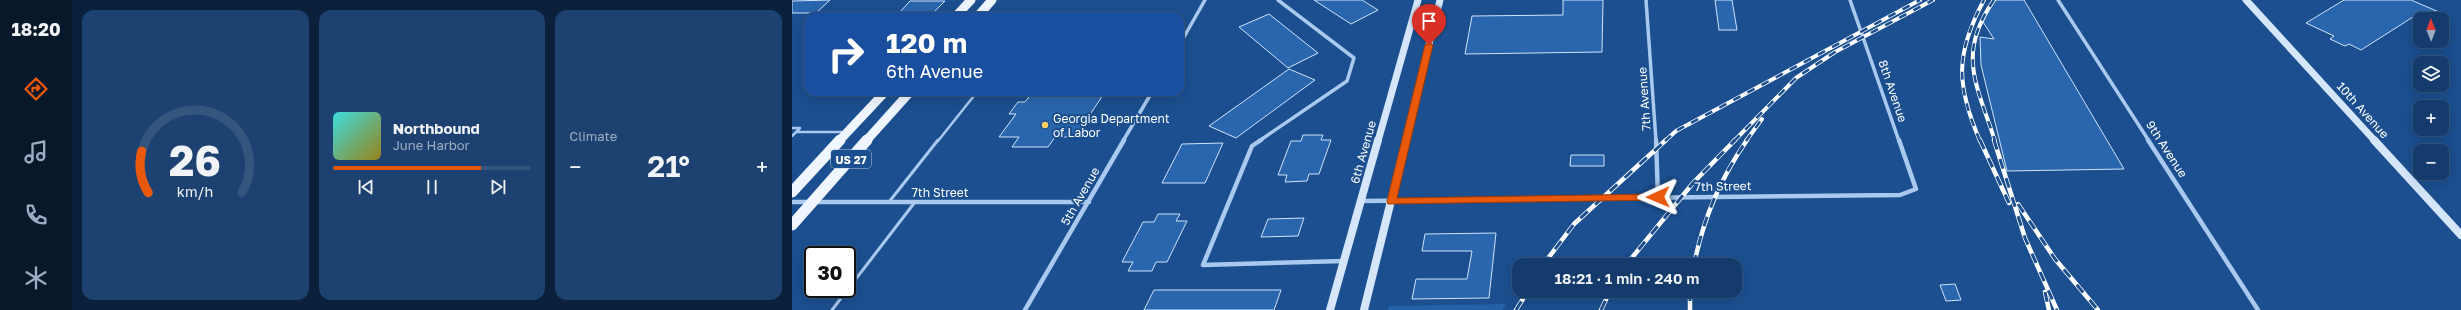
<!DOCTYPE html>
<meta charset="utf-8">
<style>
body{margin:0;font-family:"Golos Text",sans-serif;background:#1d4271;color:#f1f3f6;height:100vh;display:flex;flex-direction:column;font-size:15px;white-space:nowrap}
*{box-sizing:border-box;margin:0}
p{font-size:13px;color:#9dadc1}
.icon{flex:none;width:22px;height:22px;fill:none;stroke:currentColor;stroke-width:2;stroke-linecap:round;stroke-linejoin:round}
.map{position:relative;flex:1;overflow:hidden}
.side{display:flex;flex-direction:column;gap:10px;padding:10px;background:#0b203b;width:720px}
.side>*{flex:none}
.banner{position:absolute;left:12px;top:12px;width:380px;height:84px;border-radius:12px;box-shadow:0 4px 16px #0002,0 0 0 1px #33557e;background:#1a4fa0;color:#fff;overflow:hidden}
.needle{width:26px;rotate:359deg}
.fabs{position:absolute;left:1621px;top:12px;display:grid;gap:8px}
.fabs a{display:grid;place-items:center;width:36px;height:36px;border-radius:8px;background:#143b6b;box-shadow:0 4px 16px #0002,0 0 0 1px #33557e;font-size:20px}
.speed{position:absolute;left:12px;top:246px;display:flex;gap:8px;font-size:20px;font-weight:700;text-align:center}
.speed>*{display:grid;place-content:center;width:52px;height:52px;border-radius:50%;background:#143b6b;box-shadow:0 4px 16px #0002,0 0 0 1px #33557e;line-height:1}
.speed .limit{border:2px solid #111;border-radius:6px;background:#fff;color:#111}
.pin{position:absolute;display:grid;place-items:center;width:34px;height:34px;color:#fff;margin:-41px -17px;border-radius:50% 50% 50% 0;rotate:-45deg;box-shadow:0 0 4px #0007}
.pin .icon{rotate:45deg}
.me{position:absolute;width:44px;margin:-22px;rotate:269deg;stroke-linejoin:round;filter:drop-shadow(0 0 3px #0008)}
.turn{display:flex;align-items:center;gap:14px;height:84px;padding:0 16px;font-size:18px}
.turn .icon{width:52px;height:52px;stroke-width:2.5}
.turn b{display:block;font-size:28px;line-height:34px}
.big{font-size:30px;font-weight:600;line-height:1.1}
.side .tile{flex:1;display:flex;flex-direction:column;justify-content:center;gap:6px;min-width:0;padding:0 14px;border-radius:12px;background:#1d4271}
.side .dial{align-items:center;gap:0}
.dial svg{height:104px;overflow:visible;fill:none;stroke:#33557e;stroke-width:7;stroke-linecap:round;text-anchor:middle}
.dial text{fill:#f1f3f6;stroke:none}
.song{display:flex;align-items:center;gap:12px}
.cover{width:48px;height:48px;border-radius:6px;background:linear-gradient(135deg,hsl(180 70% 55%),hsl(50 70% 35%))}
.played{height:4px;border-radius:2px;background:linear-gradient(90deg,#ea580c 75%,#33557e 75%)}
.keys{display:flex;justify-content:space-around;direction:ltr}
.heat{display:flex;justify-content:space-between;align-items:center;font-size:22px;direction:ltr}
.side .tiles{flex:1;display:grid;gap:10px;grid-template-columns:repeat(3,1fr)}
.trip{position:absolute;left:720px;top:258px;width:230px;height:40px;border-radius:12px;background:#143b6b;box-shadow:0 4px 16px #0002,0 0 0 1px #33557e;font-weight:600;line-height:40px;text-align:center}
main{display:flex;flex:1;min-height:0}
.tabs{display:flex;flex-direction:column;width:72px;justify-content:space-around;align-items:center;background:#08182b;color:#9dadc1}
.tabs .icon{width:28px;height:28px}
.tabs .active{color:#ea580c}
.tabs b{font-size:18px;color:#f1f3f6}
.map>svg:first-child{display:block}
.green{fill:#2461a8}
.building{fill:#2a66ad;stroke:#cfe3fa}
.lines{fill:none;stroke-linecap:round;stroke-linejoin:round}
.lane-far1{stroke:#a9c9ee;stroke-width:2.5}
.lane{stroke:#a9c9ee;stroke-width:3}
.street-far1{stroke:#a9c9ee;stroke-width:3.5}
.street{stroke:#a9c9ee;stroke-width:4.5}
.secondary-far1{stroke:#d6e6fa;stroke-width:7}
.secondary{stroke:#d6e6fa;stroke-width:8}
.primary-far1{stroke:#f0f6ff;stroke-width:9}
.primary{stroke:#f0f6ff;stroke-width:11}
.rail-far1-casing{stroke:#fff;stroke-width:4}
.rail-casing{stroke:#fff;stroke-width:4.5}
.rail-far1{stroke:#1b4f8f;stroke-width:2.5;stroke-dasharray:8;stroke-linecap:butt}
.rail{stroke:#1b4f8f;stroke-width:3;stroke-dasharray:10;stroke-linecap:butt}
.route{fill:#ea580c;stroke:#983908}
.poi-dot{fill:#ffd166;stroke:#1b4f8f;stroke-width:1.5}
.labels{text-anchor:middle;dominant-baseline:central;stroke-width:4;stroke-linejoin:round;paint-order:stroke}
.shield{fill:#1b4f8f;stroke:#bbcadd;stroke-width:1}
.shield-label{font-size:11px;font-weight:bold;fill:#fff}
.street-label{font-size:12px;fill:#fff;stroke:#1b4f8f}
.poi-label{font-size:12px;fill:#fff;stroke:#1b4f8f;text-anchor:start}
</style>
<main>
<nav class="tabs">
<b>18:20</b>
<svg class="icon active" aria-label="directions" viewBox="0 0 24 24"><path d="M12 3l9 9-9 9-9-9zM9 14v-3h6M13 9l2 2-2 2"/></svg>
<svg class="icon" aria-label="music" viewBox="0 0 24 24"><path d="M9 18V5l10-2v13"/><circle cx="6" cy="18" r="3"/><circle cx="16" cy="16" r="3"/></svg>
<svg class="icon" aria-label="phone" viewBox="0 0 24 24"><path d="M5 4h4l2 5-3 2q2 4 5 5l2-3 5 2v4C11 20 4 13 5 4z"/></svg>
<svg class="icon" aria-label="climate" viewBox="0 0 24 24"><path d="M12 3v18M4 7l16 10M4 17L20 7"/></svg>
</nav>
<section class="side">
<div class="tiles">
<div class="tile dial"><svg viewBox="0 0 100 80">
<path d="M14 69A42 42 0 1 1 86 69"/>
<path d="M14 69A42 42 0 0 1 9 37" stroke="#ea580c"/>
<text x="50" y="56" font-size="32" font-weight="700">26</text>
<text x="50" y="72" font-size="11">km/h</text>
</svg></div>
<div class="tile">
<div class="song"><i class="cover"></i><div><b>Northbound</b><p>June Harbor</p></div></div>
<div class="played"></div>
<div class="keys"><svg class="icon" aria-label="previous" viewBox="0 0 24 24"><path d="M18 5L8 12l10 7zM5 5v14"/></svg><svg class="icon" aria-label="pause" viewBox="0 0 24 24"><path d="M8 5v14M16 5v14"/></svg><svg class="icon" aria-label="next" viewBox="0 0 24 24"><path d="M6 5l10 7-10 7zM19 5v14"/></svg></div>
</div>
<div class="tile"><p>Climate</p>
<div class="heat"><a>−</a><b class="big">21°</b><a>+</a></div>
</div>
</div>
</section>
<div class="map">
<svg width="1669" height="310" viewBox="0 0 1669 310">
<rect width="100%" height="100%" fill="#1b4f8f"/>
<path class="green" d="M714 304 710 310H596L597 306Z"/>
<path class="building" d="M38 0 24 13H0V1Z
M522 0H570L586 10 559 24Z
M771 0H811L810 52 673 54 680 16 771 15Z
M923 0H940L945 30H927Z
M1201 0H1232L1332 169 1215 171 1189 65 1188 37 1202 39 1191 22Z
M1552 0H1619L1647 12 1635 19 1628 20 1621 17 1569 50 1557 44 1553 46 1538 39 1542 36 1514 23Z
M118 1H153L142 12 107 13Z
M477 14 526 53 496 68 447 27Z
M497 69 523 80 444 138 417 126Z
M241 92H313L283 137H263L256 147H220L227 137H207L224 114H217L226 102H233Z
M511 135H531L529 140H539L527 174H517L515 181 493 182 495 175H486L499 141H509Z
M431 143 413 183H370L390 144Z
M779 155H812V166H778Z
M366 214H388L384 221H395L375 262H364L360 271H336L341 262H330L351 222H362Z
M512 218 506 236 469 237 476 219Z
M704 233 697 298 620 299 624 279H675L680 251H630L633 234Z
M1163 284 1169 300 1154 301 1148 285Z
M362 290H489L482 310H352Z"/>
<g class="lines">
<path class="lane-far1" d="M0 128H8L0 136
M4 132H52
M146 141 185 92"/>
<path class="lane" d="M97 202 146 140
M40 310 123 202"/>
<path class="street-far1" d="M854 0 864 141
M1058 0 1107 141
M1266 0 1357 141
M388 44 413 0
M331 141 360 92
M467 141 555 81 562 58 486 0"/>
<path class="street" d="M469 140 460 146 411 265 552 261
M864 140 866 197
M1356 140 1466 310
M569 201 1108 195 1124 189 1107 140
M0 202H297
M233 310 332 140"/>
<path class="secondary-far1" d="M1454 0 1583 141
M586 141 626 0
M613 141 648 0"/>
<path class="secondary" d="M1582 140 1669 235
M538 310 586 140
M572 310 614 140"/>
<path class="primary-far1" d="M164 16 179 0
M186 16 200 0
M47 141 93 92
M74 141 118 92"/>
<path class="primary" d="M0 192 48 140
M0 225 75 140"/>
<g class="rail-far1-casing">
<path id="rail-far1" d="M1202 0C1164 54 1185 85 1203 141
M873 141 884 131 1128 0
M942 141 1004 78 1043 52 1141 0
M954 141 970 119
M1188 141C1164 85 1163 54 1192 0"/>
</g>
<g class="rail-casing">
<path id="rail" d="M1188 140 1217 203
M1202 140 1233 238 1265 310
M1226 204 1263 259 1306 310
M751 265 782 224 874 140
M834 265 901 183 943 140
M902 265C911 219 928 179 955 140
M898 291V310
M1253 292 1257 310
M724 310 736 291
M809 310 818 291"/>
</g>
<use href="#rail-far1" class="rail-far1"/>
<use href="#rail" class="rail"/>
</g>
<path class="route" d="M637 42 641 45 605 198 866 194 871 197 869 200 596 204 595 201 633 45Z"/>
<circle class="poi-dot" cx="253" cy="125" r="4"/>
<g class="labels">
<rect class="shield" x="39" y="150" width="40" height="18" rx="3"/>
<g class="shield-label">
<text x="59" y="159">US 27</text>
</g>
<g class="street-label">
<text transform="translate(1101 91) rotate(71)">8th Avenue</text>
<text transform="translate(852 99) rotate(-94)">7th Avenue</text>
<text transform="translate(1571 110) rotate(48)">10th Avenue</text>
<text transform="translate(1375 149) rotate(57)">9th Avenue</text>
<text transform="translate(571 152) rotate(-74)">6th Avenue</text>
<text transform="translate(931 186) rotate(-1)">7th Street</text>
<text x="148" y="192">7th Street</text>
<text transform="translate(288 196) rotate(-60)">5th Avenue</text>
</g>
<g class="poi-label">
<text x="261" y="118">Georgia Department<tspan x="261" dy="14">of Labor</tspan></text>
</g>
</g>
</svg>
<div class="fabs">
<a><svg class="needle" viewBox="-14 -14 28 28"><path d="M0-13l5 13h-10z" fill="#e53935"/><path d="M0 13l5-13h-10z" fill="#9dadc1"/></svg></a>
<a><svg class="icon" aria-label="layers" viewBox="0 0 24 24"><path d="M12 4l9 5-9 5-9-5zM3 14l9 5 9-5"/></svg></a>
<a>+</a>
<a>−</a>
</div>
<div class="speed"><div class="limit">30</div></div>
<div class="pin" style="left:637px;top:45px;background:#d93025"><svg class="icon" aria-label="arrive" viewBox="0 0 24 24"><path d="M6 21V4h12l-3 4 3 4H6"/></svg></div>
<svg class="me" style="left:866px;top:197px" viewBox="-20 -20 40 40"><path d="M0-17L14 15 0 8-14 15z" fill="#ea580c" stroke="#fff" stroke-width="4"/></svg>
<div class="trip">18:21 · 1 min · 240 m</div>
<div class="banner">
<div class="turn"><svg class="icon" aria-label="right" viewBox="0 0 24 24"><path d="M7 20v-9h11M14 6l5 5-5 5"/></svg><div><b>120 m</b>6th Avenue</div></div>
</div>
</div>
</main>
